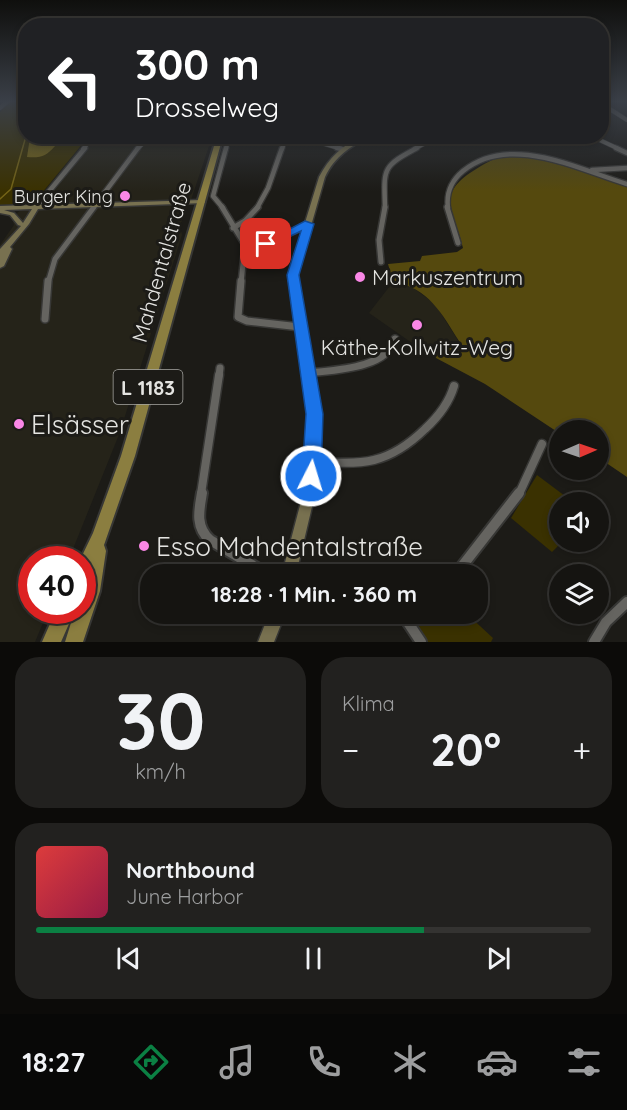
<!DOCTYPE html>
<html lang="de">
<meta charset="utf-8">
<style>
body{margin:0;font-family:Quicksand,sans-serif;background:#22211f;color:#f1f3f6;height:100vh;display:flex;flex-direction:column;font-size:22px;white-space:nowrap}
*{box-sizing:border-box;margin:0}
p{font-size:20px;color:#9d9e9f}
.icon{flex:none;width:33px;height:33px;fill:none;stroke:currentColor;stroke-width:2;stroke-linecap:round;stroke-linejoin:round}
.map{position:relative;height:642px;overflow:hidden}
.panel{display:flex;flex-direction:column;gap:15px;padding:15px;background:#0c0b09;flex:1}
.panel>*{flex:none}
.guide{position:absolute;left:18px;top:18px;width:591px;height:126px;border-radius:24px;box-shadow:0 3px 9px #0003,0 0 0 2px #343331;background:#202124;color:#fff;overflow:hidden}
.needle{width:39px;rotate:88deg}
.buttons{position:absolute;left:549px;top:420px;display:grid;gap:12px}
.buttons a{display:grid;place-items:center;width:60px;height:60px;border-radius:50%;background:#151411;box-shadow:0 3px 9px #0003,0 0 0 2px #343331;font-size:30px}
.speed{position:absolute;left:18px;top:546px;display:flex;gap:12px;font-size:30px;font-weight:700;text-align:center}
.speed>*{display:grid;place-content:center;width:78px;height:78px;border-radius:50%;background:#151411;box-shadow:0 3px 9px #0003,0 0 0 2px #343331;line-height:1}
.speed .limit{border:9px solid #d22;background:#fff;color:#111}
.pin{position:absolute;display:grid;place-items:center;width:51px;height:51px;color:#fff;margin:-26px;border-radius:12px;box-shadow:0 3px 9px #0006}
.me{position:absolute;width:66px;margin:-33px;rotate:5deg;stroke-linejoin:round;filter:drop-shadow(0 0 4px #0008)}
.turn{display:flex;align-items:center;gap:21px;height:126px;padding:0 18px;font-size:27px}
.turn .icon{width:78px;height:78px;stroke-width:2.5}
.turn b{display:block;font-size:42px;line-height:51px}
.big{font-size:45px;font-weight:700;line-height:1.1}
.panel .tile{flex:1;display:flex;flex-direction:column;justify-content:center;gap:9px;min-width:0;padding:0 21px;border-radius:24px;background:#22211f}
.panel .dial{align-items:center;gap:0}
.dial b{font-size:78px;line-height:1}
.song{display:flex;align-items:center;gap:18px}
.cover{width:72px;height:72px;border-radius:9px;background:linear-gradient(135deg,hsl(0 70% 55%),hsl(340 70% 35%))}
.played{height:6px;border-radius:3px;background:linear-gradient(90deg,#0b8043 70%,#343331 70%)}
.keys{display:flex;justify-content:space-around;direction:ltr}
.heat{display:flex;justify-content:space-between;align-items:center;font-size:33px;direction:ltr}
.panel .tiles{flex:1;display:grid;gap:15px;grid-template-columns:1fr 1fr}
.tile:last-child{grid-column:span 2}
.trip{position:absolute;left:140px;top:564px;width:348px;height:60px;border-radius:24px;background:#151411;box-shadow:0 3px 9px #0003,0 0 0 2px #343331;font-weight:700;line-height:60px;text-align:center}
.tabs{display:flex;height:96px;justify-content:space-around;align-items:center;background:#080807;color:#9d9e9f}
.tabs .icon{width:42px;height:42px}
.tabs .on{color:#0b8043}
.tabs b{font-size:27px;color:#f1f3f6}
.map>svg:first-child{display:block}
.built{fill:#252319}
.green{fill:#3a3101}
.forest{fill:#55490e}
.water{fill:#746417}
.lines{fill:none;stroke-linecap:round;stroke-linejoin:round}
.stream{stroke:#746417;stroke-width:1.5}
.street-far5-casing{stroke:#373735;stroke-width:5}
.street-far4-casing{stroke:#373735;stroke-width:7}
.street-far3-casing{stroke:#373735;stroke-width:8}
.street-far2-casing{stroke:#373735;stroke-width:10}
.street-far1-casing{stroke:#373735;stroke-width:11}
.street-casing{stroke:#373735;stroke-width:14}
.secondary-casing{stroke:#373735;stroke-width:3}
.primary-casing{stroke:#373735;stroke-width:4}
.street-far5{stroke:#656460;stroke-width:4}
.street-far4{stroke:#656460;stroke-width:4.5}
.street-far3{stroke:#656460;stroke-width:5}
.street-far2{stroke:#656460;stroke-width:7}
.street-far1{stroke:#656460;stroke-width:8}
.street{stroke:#656460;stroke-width:10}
.secondary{fill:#787150;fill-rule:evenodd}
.primary{fill:#8b7e40;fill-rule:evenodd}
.route{fill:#1a73e8;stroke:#114b97;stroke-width:1.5}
.poi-dot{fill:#fa87e6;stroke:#1c1b17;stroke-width:2}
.labels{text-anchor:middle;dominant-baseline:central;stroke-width:6;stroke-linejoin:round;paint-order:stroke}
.far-poi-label{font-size:18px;fill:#e4e4e1;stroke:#1c1b17;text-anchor:end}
.shield{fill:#1c1b17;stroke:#a8a8a4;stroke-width:1.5}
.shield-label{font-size:20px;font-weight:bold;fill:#e4e4e1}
.street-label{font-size:21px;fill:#e4e4e1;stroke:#1c1b17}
.poi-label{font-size:21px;fill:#e4e4e1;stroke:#1c1b17;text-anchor:start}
.near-poi-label{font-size:26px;fill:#e4e4e1;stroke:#1c1b17;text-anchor:start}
</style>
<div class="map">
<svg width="627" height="642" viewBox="0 0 627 642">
<rect width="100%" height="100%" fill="#1c1b17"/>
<path class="built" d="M89 137H212L191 200 180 225 182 235 120 432 69 559 32 560V610L48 611 35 642H0V245L14 225 12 218 27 204 37 199Z
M393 282 408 284 435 304 459 342 429 346 412 343 369 313Z"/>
<path class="green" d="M10 101H25L26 136 88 137 37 199 27 204 0 205V112Z
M537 475 573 502H560V542H562L552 552 511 518Z
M421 614H467L493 638 491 642H428L419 627Z"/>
<path class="forest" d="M506 156C547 156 588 175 627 186V477L599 458 598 430H560L559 433 485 384 436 358 432 349 459 341C442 314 428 287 393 282L388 264 420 261 422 256 457 252 463 248C455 212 434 196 473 171 484 164 493 158 506 156Z"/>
<path class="water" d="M30 137V136L69 137C50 143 54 160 27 157Z"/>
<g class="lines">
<path class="stream" d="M0 199 11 189 26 136"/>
<g class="street-far5-casing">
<path id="street-far5" d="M602 104 627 120
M0 108 8 101
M322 136 325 144 342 149
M532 136 565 141 580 136
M591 136 619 149
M474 138 480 136
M83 149 94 136
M137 149 151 136
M226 149 229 136
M282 149 287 136
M414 149 439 136"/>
</g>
<g class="street-far4-casing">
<path id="street-far4" d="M337 148 342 149
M616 148 627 153
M592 170 627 168
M36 207 85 148
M93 208 138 148
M223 208 213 196 226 148
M257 208 268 188 282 148
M385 208C384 169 381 167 417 148
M448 208C446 193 451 181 463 171 510 133 577 169 627 184"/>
</g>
<g class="street-far3-casing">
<path id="street-far3" d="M222 207 245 245 266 244 309 224
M447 207 458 243
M233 228 245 221 258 207
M381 262 379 240 385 207
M48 283 55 259 94 207
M241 283 245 245"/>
</g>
<g class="street-far2-casing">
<path id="street-far2" d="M241 281 238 317 247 321 300 327
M45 319 48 281
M309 373C333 370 387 369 395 339
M219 376 220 368"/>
</g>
<g class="street-far1-casing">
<path id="street-far1" d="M313 461C362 466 389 464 425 429 438 417 449 403 454 386
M201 494 219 375
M519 494 542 444"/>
</g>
<g class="street-casing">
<path id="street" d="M202 493C199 510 195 527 210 540L267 574
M456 574 519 493
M384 614H405
M403 615 421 642
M594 642 606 622 627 602"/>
</g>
<g class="secondary-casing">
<path id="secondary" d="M363 136H370C350 147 335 156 325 177L297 275 317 393 321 436 316 490 296 574H282L304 490 309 436 307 393 289 275 319 177C329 158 342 145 363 136Z
M202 200 205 202 204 203 38 209 29 224 10 247 12 249 4 266 0 268V249L21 226 18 225 10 215 0 213V206ZM32 209 23 223 14 213 4 210Z
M269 614H285L274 642H258Z"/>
</g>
<g class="primary-casing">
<path id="primary" d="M217 136H223L135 456 104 545 106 551 100 591 83 642H65L75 610H82L84 582H82V560H80L93 533 121 456Z
M56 610H75L61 642H42Z"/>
</g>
<use href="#street-far5" class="street-far5"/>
<use href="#street-far4" class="street-far4"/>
<use href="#street-far3" class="street-far3"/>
<use href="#street-far2" class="street-far2"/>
<use href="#street-far1" class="street-far1"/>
<use href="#street" class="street"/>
<use href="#secondary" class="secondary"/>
<use href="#primary" class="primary"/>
</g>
<linearGradient id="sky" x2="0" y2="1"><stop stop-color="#0f0f0d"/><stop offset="0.53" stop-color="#3a3f47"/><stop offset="1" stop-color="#3a3f47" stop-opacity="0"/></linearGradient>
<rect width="627" height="191" fill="url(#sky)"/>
<path class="route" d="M305 221 314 224 299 275 323 414 321 476 318 482 311 485 305 482 302 476 306 414 287 275 301 231 270 246H262L261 244Z"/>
<g class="poi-dot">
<circle cx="125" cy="196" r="6"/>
<circle cx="360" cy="277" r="6"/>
<circle cx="417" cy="325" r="6"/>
<circle cx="19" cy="424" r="6"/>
<circle cx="144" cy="546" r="6"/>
</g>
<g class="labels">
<g class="far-poi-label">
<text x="113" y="196">Burger King</text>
</g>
<rect class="shield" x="113.5" y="370" width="69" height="34" rx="4.5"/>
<g class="shield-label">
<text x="148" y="387">L 1183</text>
</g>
<g class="street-label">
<text transform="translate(161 262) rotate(-74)">Mahdentalstraße</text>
</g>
<g class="poi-label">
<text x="372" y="277">Markuszentrum</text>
<text x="417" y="347" text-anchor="middle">Käthe-Kollwitz-Weg</text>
</g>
<g class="near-poi-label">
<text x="31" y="424">Elsässer</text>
<text x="156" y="546">Esso Mahdentalstraße</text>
</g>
</g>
</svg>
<div class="buttons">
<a><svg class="needle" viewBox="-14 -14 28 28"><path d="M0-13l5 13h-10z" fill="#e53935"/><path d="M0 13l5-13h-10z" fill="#9d9e9f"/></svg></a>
<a><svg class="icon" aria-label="sound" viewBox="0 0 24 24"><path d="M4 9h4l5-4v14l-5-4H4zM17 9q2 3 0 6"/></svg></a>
<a><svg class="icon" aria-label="layers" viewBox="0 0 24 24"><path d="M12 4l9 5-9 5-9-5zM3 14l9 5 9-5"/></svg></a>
</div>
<div class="speed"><div class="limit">40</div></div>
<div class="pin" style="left:266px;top:244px;background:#d93025"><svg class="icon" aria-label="arrive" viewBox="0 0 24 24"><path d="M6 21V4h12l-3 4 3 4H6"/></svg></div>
<svg class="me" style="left:311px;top:476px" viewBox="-20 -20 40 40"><circle r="17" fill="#1a73e8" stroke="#fff" stroke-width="3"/><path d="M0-11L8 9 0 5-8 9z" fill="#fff"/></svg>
<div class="trip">18:28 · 1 Min. · 360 m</div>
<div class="guide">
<div class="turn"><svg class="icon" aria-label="left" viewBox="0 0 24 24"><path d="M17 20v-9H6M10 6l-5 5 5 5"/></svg><div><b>300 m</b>Drosselweg</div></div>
</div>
</div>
<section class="panel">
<div class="tiles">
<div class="tile dial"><b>30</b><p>km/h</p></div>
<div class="tile"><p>Klima</p>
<div class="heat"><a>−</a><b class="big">20°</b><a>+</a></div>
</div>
<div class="tile">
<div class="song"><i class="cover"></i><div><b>Northbound</b><p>June Harbor</p></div></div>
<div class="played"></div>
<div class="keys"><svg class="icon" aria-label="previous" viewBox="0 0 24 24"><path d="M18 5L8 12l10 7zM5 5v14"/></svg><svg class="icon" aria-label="pause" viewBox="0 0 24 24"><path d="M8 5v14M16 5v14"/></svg><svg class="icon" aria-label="next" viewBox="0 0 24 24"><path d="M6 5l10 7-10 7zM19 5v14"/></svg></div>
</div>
</div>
</section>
<nav class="tabs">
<b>18:27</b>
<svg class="icon on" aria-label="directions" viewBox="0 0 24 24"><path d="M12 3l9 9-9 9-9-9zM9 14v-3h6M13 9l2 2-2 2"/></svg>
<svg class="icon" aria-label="music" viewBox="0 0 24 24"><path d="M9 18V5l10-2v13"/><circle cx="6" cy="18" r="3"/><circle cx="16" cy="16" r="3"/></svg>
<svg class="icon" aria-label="phone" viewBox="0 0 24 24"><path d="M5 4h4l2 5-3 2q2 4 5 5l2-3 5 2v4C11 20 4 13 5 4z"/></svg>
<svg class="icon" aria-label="climate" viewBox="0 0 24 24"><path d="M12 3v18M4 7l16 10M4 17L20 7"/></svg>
<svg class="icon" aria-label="car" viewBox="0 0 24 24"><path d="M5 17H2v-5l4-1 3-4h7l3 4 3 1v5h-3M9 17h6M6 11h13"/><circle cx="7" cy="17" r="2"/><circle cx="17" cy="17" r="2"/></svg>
<svg class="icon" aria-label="filters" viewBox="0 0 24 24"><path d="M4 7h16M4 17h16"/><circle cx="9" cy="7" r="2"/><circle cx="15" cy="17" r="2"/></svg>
</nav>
